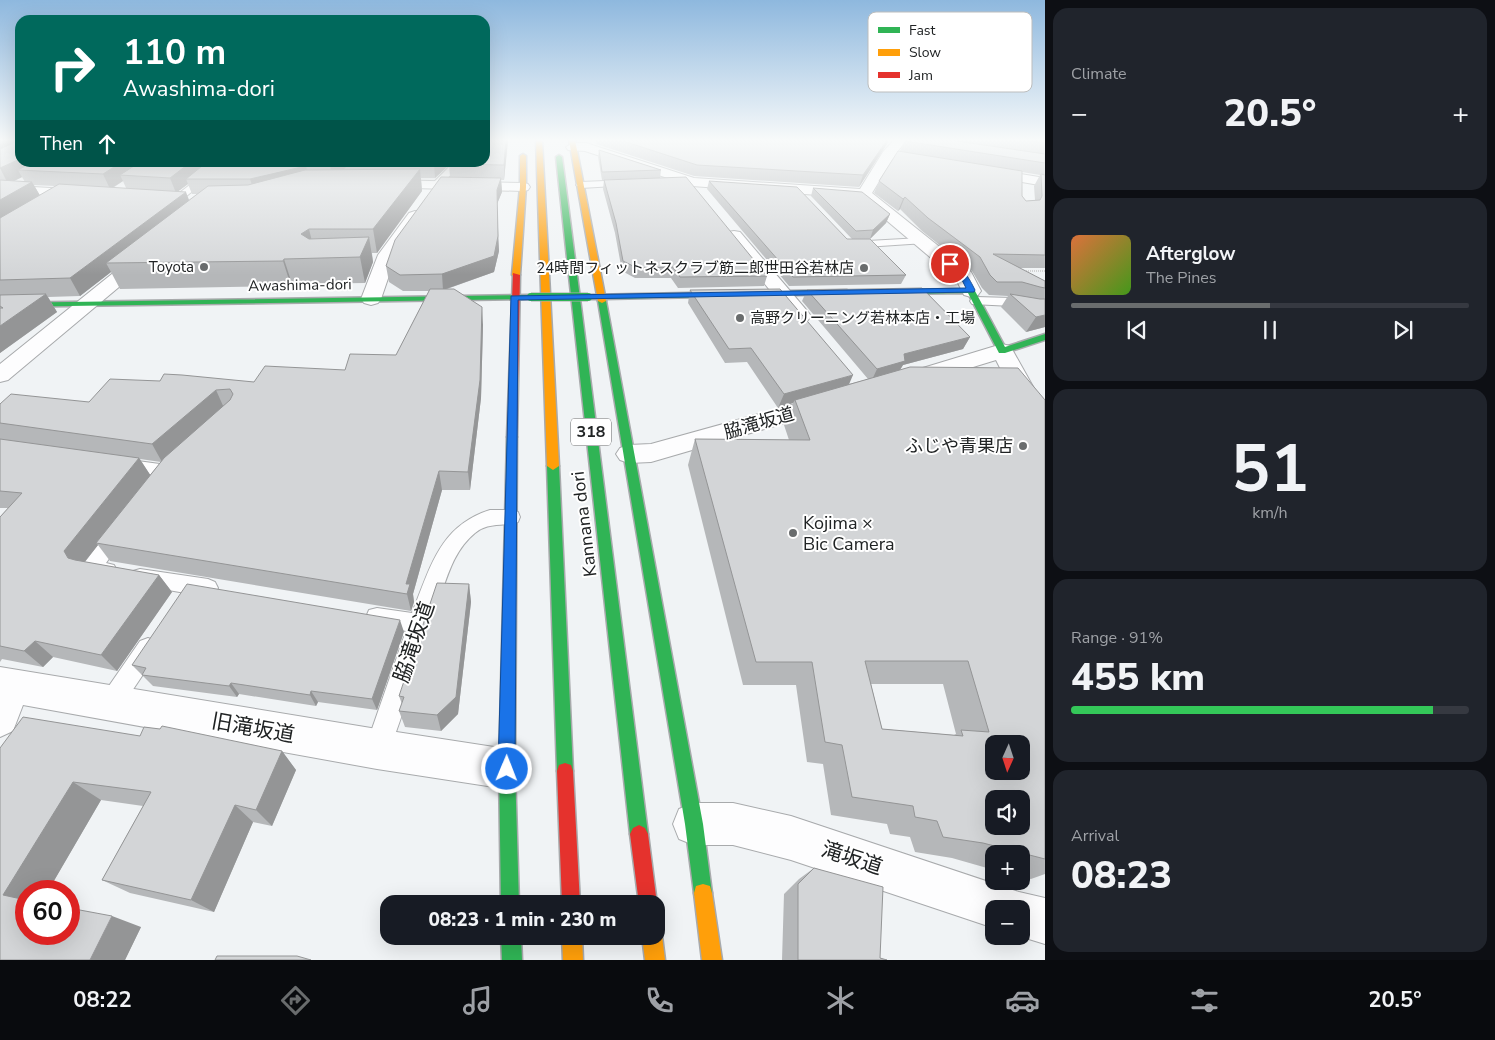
<!DOCTYPE html>
<meta charset="utf-8">
<style>
body{margin:0;font-family:"Nunito Sans","Noto Sans JP",sans-serif;background:#20242c;color:#f1f3f6;height:100vh;display:flex;flex-direction:column;font-size:19px;white-space:nowrap}
*{box-sizing:border-box;margin:0}
p{font-size:16px;color:#9ea1a6}
.icon{flex:none;width:28px;height:28px;fill:none;stroke:currentColor;stroke-width:2;stroke-linecap:round;stroke-linejoin:round}
.map{position:relative;flex:1;overflow:hidden}
.side{display:flex;flex-direction:column;gap:8px;padding:8px;background:#0d0f14;width:450px}
.side>*{flex:none}
.top-card{position:absolute;left:15px;top:15px;width:475px;height:152px;border-radius:15px;box-shadow:0 5px 20px #0002;background:#00695c;color:#fff;overflow:hidden}
.needle{width:32px;rotate:183deg}
.fabs{position:absolute;left:985px;top:735px;display:grid;gap:10px}
.fabs a{display:grid;place-items:center;width:45px;height:45px;border-radius:10px;background:#171b24;box-shadow:0 5px 20px #0002;font-size:25px}
.speed{position:absolute;left:15px;top:880px;display:flex;gap:10px;font-size:25px;font-weight:700;text-align:center}
.speed>*{display:grid;place-content:center;width:65px;height:65px;border-radius:50%;background:#171b24;box-shadow:0 5px 20px #0002;line-height:1}
.speed .limit{border:8px solid #d22;background:#fff;color:#111}
.pin{position:absolute;display:grid;place-items:center;width:42px;height:42px;color:#fff;margin:-21px;border:2px solid #fff;border-radius:50%;box-shadow:0 1px 5px #0007}
.me{position:absolute;width:55px;margin:-28px;rotate:1deg;stroke-linejoin:round;filter:drop-shadow(0 0 4px #0008)}
.turn{display:flex;align-items:center;gap:18px;height:105px;padding:0 25px;font-size:22px}
.turn .icon{width:65px;height:65px;stroke-width:2.5}
.turn b{display:block;font-size:35px;line-height:42px}
.then{display:flex;align-items:center;height:48px;padding:0 25px;background:#0003;gap:10px;font-size:19px}
.big{font-size:38px;font-weight:800;line-height:1.1}
.side .card{flex:1;display:flex;flex-direction:column;justify-content:center;gap:8px;min-width:0;padding:0 18px;border-radius:15px;background:#20242c}
.side .dial{align-items:center;gap:0}
.dial b{font-size:65px;line-height:1}
.song{display:flex;align-items:center;gap:15px}
.cover{width:60px;height:60px;border-radius:8px;background:linear-gradient(135deg,hsl(20 70% 55%),hsl(100 70% 35%))}
.played{height:5px;border-radius:2px;background:linear-gradient(90deg,#696c6d 50%,#363941 50%)}
.keys{display:flex;justify-content:space-around;direction:ltr}
.heat{display:flex;justify-content:space-between;align-items:center;font-size:28px;direction:ltr}
.charge{height:8px;border-radius:4px;background:linear-gradient(90deg,#34c759 91%,#363941 0)}
.trip{position:absolute;left:380px;top:895px;width:285px;height:50px;border-radius:15px;background:#171b24;box-shadow:0 5px 20px #0002;font-weight:800;line-height:50px;text-align:center}
.menu{display:flex;height:80px;justify-content:space-around;align-items:center;background:#090b0e;color:#9ea1a6}
.menu .icon{width:35px;height:35px}
.menu .current{color:#696c6d}
.menu b{font-size:22px;color:#f1f3f6}
main{display:flex;flex:1;min-height:0}
.map>svg:first-child{display:block}
.lines{fill:none;stroke-linecap:round;stroke-linejoin:round}
.lane-casing{stroke:#a8aaac;stroke-width:2}
.street-casing{stroke:#a8aaac;stroke-width:2}
.fast-casing{stroke:#a8aaac;stroke-width:3}
.slow-casing{stroke:#a8aaac;stroke-width:3}
.jam-casing{stroke:#a8aaac;stroke-width:3}
.path{stroke:#d1d2d2;stroke-width:2;stroke-dasharray:1 1;stroke-linecap:butt}
.lane{fill:#fdfdfe;fill-rule:evenodd}
.street{fill:#fdfdfe;fill-rule:evenodd}
.fast{fill:#30b455;fill-rule:evenodd}
.slow{fill:#ff9f0a;fill-rule:evenodd}
.jam{fill:#e5322d;fill-rule:evenodd}
.fast-bridge-casing{stroke:#a8aaac;stroke-width:9;stroke-linecap:butt}
.fast-bridge{stroke:#30b455;stroke-width:8}
.wall{fill:#b5b7b9;fill-rule:evenodd}
.shaded-wall{fill:#949596}
.building{fill:#d3d5d7;stroke:#949596;fill-rule:evenodd}
.route{fill:#1a73e8;stroke:#114b97}
.poi-dot{fill:#696c6d;stroke:#fff;stroke-width:2}
.labels{text-anchor:middle;dominant-baseline:central;stroke-width:4;stroke-linejoin:round;paint-order:stroke}
.far-poi-label{font-size:15px;fill:#202324;stroke:#fff;text-anchor:end}
.far-street-label{font-size:15px;fill:#202324;stroke:#fff}
.shield{fill:#fff;stroke:#636566;stroke-width:1}
.shield-label{font-size:16px;font-weight:bold;fill:#202324}
.street-label{font-size:18px;fill:#202324;stroke:#fff}
.poi-label{font-size:18px;fill:#202324;stroke:#fff;text-anchor:end}
.near-street-label{font-size:21px;fill:#202324;stroke:#fff}
.key{fill:#fff;stroke:#bcbdbd;stroke-width:1}
.key-label{font-size:14px;fill:#202324}
</style>
<main>
<div class="map">
<svg width="1045" height="960" viewBox="0 0 1045 960">
<rect width="100%" height="100%" fill="#f0f3f5"/>
<g class="lines">
<g class="lane-casing">
<path id="lane" d="M219 162H229L179 202H173V198Z
M454 162H463L440 186H434V182Z
M628 180 631 181V185L581 188 576 185 581 182Z
M921 238 926 241 925 243 850 248 844 245 850 242Z
M976 297 1013 298 1031 303H1045V311H1031L1012 306 972 304 970 301 972 298Z
M123 459 167 465 173 467 176 471 173 475 167 477 117 469 114 465 117 461Z
M490 510H511L518 512 520 517 518 522C502 527 488 522 475 533 453 551 447 578 438 603 419 654 407 708 386 758L377 761 368 758 365 749 406 631 369 624 366 617 369 610 377 608 412 613C430 569 439 526 490 510Z
M118 526 125 528 127 533 106 563 114 565 117 571 114 577 107 579 84 574 81 568 84 562 111 528Z
M140 569 208 579 215 582 218 588 215 594 208 597 140 585 133 583 130 577 133 571Z
M148 638 156 641 159 648 156 655 118 712 110 716 102 712 98 704 102 696 140 641Z"/>
</g>
<g class="street-casing">
<path id="street" d="M894 140H904L905 142 897 152 930 158 937 162 930 166 892 160 872 193 971 272 981 291 978 295 971 297 964 295 956 279 860 198 692 186 585 151 568 150 566 147 573 143H586L694 178 860 189 883 152Z
M985 168 1045 178V186L980 175 978 172 980 169Z
M384 180 523 183 528 184 530 187 528 190 523 191 379 187 377 184 379 181Z
M0 185 83 190 88 192 91 195 88 198 83 200 0 193Z
M415 211 421 213 423 216 396 255 381 299 378 303 371 305 364 303 361 299 378 255 409 213Z
M734 231 740 232 808 312 811 316 808 320 801 322 794 320 726 236 728 232Z
M144 252 150 253 153 257 150 261 8 380 0 382V364L138 253Z
M1002 344 1010 346 1013 351 1045 408V439L1036 437 1032 431 996 360 911 386 903 384 899 379 903 374Z
M824 396 833 399 836 404 833 409 651 462 629 463 620 460 616 454 620 448 629 445 651 444Z
M0 667 377 729 507 749 521 755 527 769 521 783 507 789 377 769 23 705 13 731 0 737Z
M694 803H733L791 816 1019 892 1045 898V944L1019 936H1021V909H994V928L791 860 733 845H694L679 839 673 824 679 809Z"/>
</g>
<g class="fast-casing">
<path id="fast" d="M559 155 562 157 648 834 645 840 639 843 633 840 630 834 556 157Z
M971 289 975 291 1005 347 1045 334V340L1005 353H999L968 293 887 294 883 292 887 290Z
M844 290H847V294L604 299 606 301 703 824 712 893 710 900 703 902 696 900 694 893 685 824 598 301 600 299H588L584 297 588 295Z
M531 295H534V299L0 307V303Z
M512 433 517 437 515 769 519 904H501L499 769 507 437Z
M553 462 559 466 573 771 571 777 565 779 559 777 557 771 547 466Z
M501 936H521L522 960H502Z"/>
</g>
<g class="slow-casing">
<path id="slow" d="M536 140H542L559 466 553 470 547 466Z
M569 140H575L606 301 602 303 598 301Z
M523 154 526 156V187L520 275 516 277 512 275 520 187V156Z
M703 884 710 886 712 893 722 960H702L694 893 696 886Z
M656 928 659 929 662 936 665 960H645L642 936H656Z
M562 936H582L583 960H563Z"/>
</g>
<g class="jam-casing">
<path id="jam" d="M513 273 520 275 517 437 512 441 507 437Z
M565 763 571 765 573 771 580 904H562L557 771 559 765Z
M639 825 645 828 648 834 657 904 656 907V904H639L630 834 633 828Z"/>
</g>
<path class="path" d="M1022 271H1045"/>
<use href="#lane" class="lane"/>
<use href="#street" class="street"/>
<use href="#fast" class="fast"/>
<use href="#slow" class="slow"/>
<use href="#jam" class="jam"/>
<g class="fast-bridge-casing">
<path id="fast-bridge" d="M531 297H588"/>
</g>
<use href="#fast-bridge" class="fast-bridge"/>
</g>
<path class="wall" d="M0 140 20 162H485L508 140 504 180H501L502 192 497 204 499 251 494 272 447 289 483 325 481 398 470 490H442L413 594 414 602 411 611 110 561 98 545 85 562 159 575 172 592 117 671 53 657 43 667 2 659 0 662V517L8 508H0V404L89 402 160 381 254 382 345 370 396 355 429 291H403L389 282 386 266 450 177 449 165 435 178H421L422 191 377 253H372L373 262 365 283 292 284 291 286 120 289 111 272 80 296 48 297 57 312 0 353ZM22 177 25 182 14 181ZM123 181 126 188H113ZM188 184 192 194H197L189 200 178 191ZM34 185 54 186H56L40 196ZM140 459 161 462 150 475Z
M595 140H889L887 144 859 187 694 176 596 144Z
M905 140H1045V268H1019L1045 281V327L1026 332 1001 307 1008 296 989 295 982 288 972 271 922 231 900 209 898 211 874 193 879 181 900 151ZM1022 172 1040 175 1034 186 1035 200 1026 201 1022 196Z
M599 150 661 170 660 178 602 180 598 157Z
M604 180 767 276 764 286 678 288 671 278H635L622 271 615 233 603 189Z
M709 181 847 239H852L811 196 813 188 890 214 886 223 870 239 906 275 901 284 789 286 707 189Z
M690 290 849 384 868 379 802 301 807 290 970 337 963 349 903 365 900 370 1045 400V874L1031 879 1021 877V854H994V870L952 858 915 852 910 837 890 834 887 824 831 815 823 764 807 762 796 685H743L688 465 695 439 789 440 784 425 793 403 778 408 747 362 725 363 688 303ZM871 684H943L956 734 954 735 882 729Z
M469 584 471 602 458 714 441 731 405 727 399 711 402 704 399 696Z
M404 632 377 710 318 702 316 706 239 694 237 697 153 686 132 665Z
M140 736 282 751 296 770 272 826 253 822 214 912 130 893 102 880 143 806 101 800 48 891H26V934L141 927 125 960H0V748Z
M814 868 880 958 887 960H782L784 894 799 879Z"/>
<path class="shaded-wall" d="M0 140H16L0 154Z
M506 140H508L504 180V165Z
M887 140H889L887 144 859 187 863 175Z
M20 159V162H48L18 170 22 177 8 184 0 168Z
M122 162H151L120 175 123 181 110 189 103 174Z
M191 162H216L186 179 188 184 176 193 170 178Z
M333 162H350L345 165 346 167 334 181 330 166Z
M434 162H451L449 164V165L435 178 434 163Z
M306 166 310 181 255 194 250 179Z
M420 169 422 191 377 253 373 229Z
M501 178 502 192 497 204V190Z
M32 182 41 197 0 222V200Z
M186 192 192 208 106 263 111 272 80 296 70 278Z
M905 197 900 209 898 211 903 199Z
M890 214 886 223 870 239 873 230Z
M309 229 315 254 301 234Z
M498 236 499 251 494 272 443 290 442 274Z
M369 237 373 262 365 283 360 257Z
M284 259 292 284 291 286 283 261Z
M46 294 57 312 0 353V326Z
M482 307 483 325 481 398 470 490 468 472Z
M1045 315V327L1026 332 1036 317Z
M970 337 963 349 903 365 898 373 871 382 877 369 904 354Z
M853 375 847 389 795 400 793 403 778 408 784 394Z
M216 390 224 408 162 462 152 444Z
M139 458 151 476 96 543 98 545 79 569 68 558 64 551Z
M439 471 442 490 413 594 414 602 411 611 407 594 406 584Z
M159 575 172 592 117 671 101 655Z
M469 584 471 602 458 714 441 731 437 715Z
M400 620 404 632 377 710 372 699Z
M35 641 53 657 43 667 24 651Z
M231 683 239 694 237 697 229 686Z
M311 691 318 702 316 706 310 695Z
M282 751 296 770 272 826 256 810Z
M73 782 101 800 48 891H26V903L3 895Z
M235 805 253 822 214 912 191 900Z
M112 916 141 927 125 960H90Z"/>
<path class="building" d="M13 140H20V159L0 168V149L13 143Z
M485 140H506L504 165 449 164 450 162H485Z
M620 140H887L863 175 697 165Z
M905 140H950L1045 154V163L905 141Z
M1025 140H1045V143Z
M599 150 661 170 602 172Z
M898 151 1022 171V196L1026 201 1040 200 1042 196 1041 174 1045 175V255L993 254 1045 281V288L1040 287 1022 282H997L990 275 980 257 928 218 905 197 903 199 879 181Z
M33 162H122L103 174 18 170Z
M140 162H191L170 178 120 175Z
M207 162H333L330 166H306L250 179H186Z
M348 162H434V163L345 165Z
M420 169 373 229H309L301 234 309 239 369 237 360 257 284 259 283 261 106 263 208 186 248 185 305 170Z
M441 177 501 178 497 190 498 236 494 256 442 274 400 275 386 266 395 240Z
M686 177 767 276 680 277 673 267 637 268 623 261 616 223 604 180Z
M0 180 32 182 0 200Z
M709 181 797 187 847 239H870L906 275 793 277Z
M59 184 186 192 70 278 0 280V218Z
M813 188 862 192 890 214 873 230 856 231Z
M922 288 970 337 904 354 905 361 877 369 807 290Z
M430 289H454L482 307 480 380 468 472 439 471 406 584H410L407 594 96 543 164 458 230 400 233 394 230 389 216 390 152 444 0 423V404L11 394 89 402 110 379 160 381 164 374 182 375 254 382 265 366 345 370 350 354 396 355Z
M780 289 853 375 784 394 751 348 729 349 690 290Z
M46 294 0 326V308H3L0 306V295Z
M1010 294 1040 299H1045V315L1036 317Z
M910 367 1018 368 1045 400V859L983 843 943 837 937 821 915 817 913 806 852 797 842 745 825 742 812 662H756L695 439 810 440 795 400ZM865 661H968L989 732 961 730 963 736 882 729ZM994 744H1021V771H994ZM994 799H1021V826H994Z
M0 439 139 458 64 551 68 558 75 560 159 575 101 655 35 641 24 651 0 646V517L22 493 0 491Z
M437 583 469 584 456 697 437 715 399 711 404 697 399 696Z
M187 584 400 620 372 699 311 691 310 695 231 683 229 686 142 675 146 668 132 665Z
M23 717 140 736 144 727 160 729 162 726 282 751 256 810 235 805 191 900 102 880 151 792 73 782 3 895 26 900V934H69V908L112 916 90 960H0V748Z
M814 868 883 887 880 958 887 960H798V884Z
M217 956H297L311 960H215Z"/>
<linearGradient id="sky" x2="0" y2="1"><stop stop-color="#8eb8de"/><stop offset="0.51" stop-color="#f8fafa"/><stop offset="1" stop-color="#f8fafa" stop-opacity="0"/></linearGradient>
<rect width="1045" height="275" fill="url(#sky)"/>
<path class="route" d="M947 263C961 262 970 280 975 290L974 292 518 300 515 769 513 775 507 777 501 775 498 769 511 296 966 288 961 278 947 266Z"/>
<g class="poi-dot">
<circle cx="204" cy="267" r="5"/>
<circle cx="864" cy="268" r="5"/>
<circle cx="740" cy="318" r="5"/>
<circle cx="1023" cy="446" r="5"/>
<circle cx="793" cy="533" r="5"/>
</g>
<g class="labels">
<g class="far-poi-label">
<text x="194" y="267">Toyota</text>
<text x="854" y="268">24時間フィットネスクラブ筋二郎世田谷若林店</text>
<text x="750" y="318" text-anchor="start">高野クリーニング若林本店・工場</text>
</g>
<g class="far-street-label">
<text transform="translate(300 285) rotate(-1)">Awashima-dori</text>
</g>
<rect class="shield" x="571" y="418.5" width="40" height="27" rx="4"/>
<g class="shield-label">
<text x="591" y="432">318</text>
</g>
<g class="street-label">
<text transform="translate(759 423) rotate(-16)">脇滝坂道</text>
<text transform="translate(584 524) rotate(-97)">Kannana dori</text>
</g>
<g class="poi-label">
<text x="1013" y="446">ふじや青果店</text>
<text x="803" y="523" text-anchor="start">Kojima ×<tspan x="803" dy="21">Bic Camera</tspan></text>
</g>
<g class="near-street-label">
<text transform="translate(414 642) rotate(-71)">脇滝坂道</text>
<text transform="translate(253 728) rotate(10)">旧滝坂道</text>
<text transform="translate(852 858) rotate(18)">滝坂道</text>
</g>
</g>
<rect x="868" y="12" width="164" height="80" rx="8" class="key"/>
<rect x="878" y="27" width="22" height="6" fill="#30b455"/>
<rect x="878" y="49" width="22" height="7" fill="#ff9f0a"/>
<rect x="878" y="72" width="22" height="6" fill="#e5322d"/>
<g class="key-label">
<text x="909" y="35">Fast</text>
<text x="909" y="57">Slow</text>
<text x="909" y="80">Jam</text>
</g>
</svg>
<div class="fabs">
<a><svg class="needle" viewBox="-14 -14 28 28"><path d="M0-13l5 13h-10z" fill="#e53935"/><path d="M0 13l5-13h-10z" fill="#9ea1a6"/></svg></a>
<a><svg class="icon" aria-label="sound" viewBox="0 0 24 24"><path d="M4 9h4l5-4v14l-5-4H4zM17 9q2 3 0 6"/></svg></a>
<a>+</a>
<a>−</a>
</div>
<div class="speed"><div class="limit">60</div></div>
<div class="pin" style="left:950px;top:264px;background:#d93025"><svg class="icon" aria-label="arrive" viewBox="0 0 24 24"><path d="M6 21V4h12l-3 4 3 4H6"/></svg></div>
<svg class="me" style="left:507px;top:769px" viewBox="-20 -20 40 40"><circle r="17" fill="#1a73e8" stroke="#fff" stroke-width="3"/><path d="M0-11L8 9 0 5-8 9z" fill="#fff"/></svg>
<div class="trip">08:23 · 1 min · 230 m</div>
<div class="top-card">
<div class="turn"><svg class="icon" aria-label="right" viewBox="0 0 24 24"><path d="M7 20v-9h11M14 6l5 5-5 5"/></svg><div><b>110 m</b>Awashima-dori</div></div>
<div class="then">Then<svg class="icon" aria-label="ahead" viewBox="0 0 24 24"><path d="M12 20V5M6 11l6-6 6 6"/></svg></div>
</div>
</div>
<section class="side">
<div class="card"><p>Climate</p>
<div class="heat"><a>−</a><b class="big">20.5°</b><a>+</a></div>
</div>
<div class="card">
<div class="song"><i class="cover"></i><div><b>Afterglow</b><p>The Pines</p></div></div>
<div class="played"></div>
<div class="keys"><svg class="icon" aria-label="previous" viewBox="0 0 24 24"><path d="M18 5L8 12l10 7zM5 5v14"/></svg><svg class="icon" aria-label="pause" viewBox="0 0 24 24"><path d="M8 5v14M16 5v14"/></svg><svg class="icon" aria-label="next" viewBox="0 0 24 24"><path d="M6 5l10 7-10 7zM19 5v14"/></svg></div>
</div>
<div class="card dial"><b>51</b><p>km/h</p></div>
<div class="card"><p>Range · 91%</p><b class="big">455 km</b><div class="charge"></div></div>
<div class="card"><p>Arrival</p><b class="big">08:23</b></div>
</section>
</main>
<nav class="menu">
<b>08:22</b>
<svg class="icon current" aria-label="directions" viewBox="0 0 24 24"><path d="M12 3l9 9-9 9-9-9zM9 14v-3h6M13 9l2 2-2 2"/></svg>
<svg class="icon" aria-label="music" viewBox="0 0 24 24"><path d="M9 18V5l10-2v13"/><circle cx="6" cy="18" r="3"/><circle cx="16" cy="16" r="3"/></svg>
<svg class="icon" aria-label="phone" viewBox="0 0 24 24"><path d="M5 4h4l2 5-3 2q2 4 5 5l2-3 5 2v4C11 20 4 13 5 4z"/></svg>
<svg class="icon" aria-label="climate" viewBox="0 0 24 24"><path d="M12 3v18M4 7l16 10M4 17L20 7"/></svg>
<svg class="icon" aria-label="car" viewBox="0 0 24 24"><path d="M5 17H2v-5l4-1 3-4h7l3 4 3 1v5h-3M9 17h6M6 11h13"/><circle cx="7" cy="17" r="2"/><circle cx="17" cy="17" r="2"/></svg>
<svg class="icon" aria-label="filters" viewBox="0 0 24 24"><path d="M4 7h16M4 17h16"/><circle cx="9" cy="7" r="2"/><circle cx="15" cy="17" r="2"/></svg>
<b>20.5°</b>
</nav>
